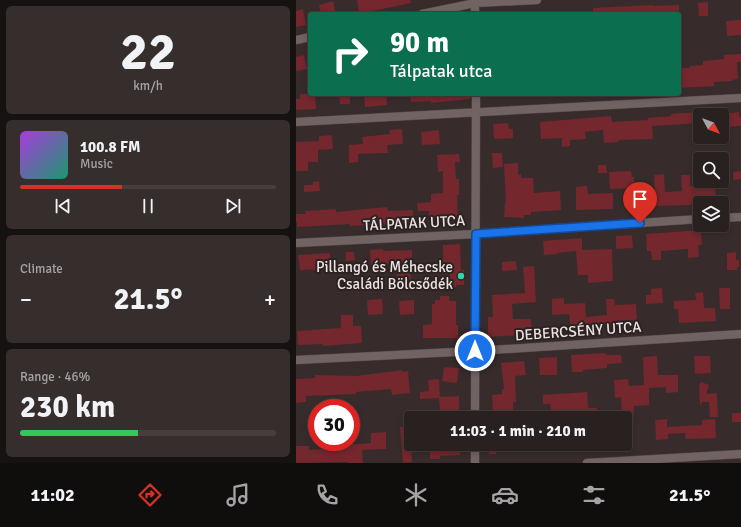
<!DOCTYPE html>
<meta charset="utf-8">
<style>
body{margin:0;font-family:Signika,sans-serif;background:#352e2d;color:#f1f3f6;height:100vh;display:flex;flex-direction:column;font-size:15px;white-space:nowrap}
*{box-sizing:border-box;margin:0}
p{font-size:13px;color:#a5a3a5}
.icon{flex:none;width:22px;height:22px;fill:none;stroke:currentColor;stroke-width:2;stroke-linecap:round;stroke-linejoin:round}
.map{position:relative;flex:1;overflow:hidden}
.sheet{display:flex;flex-direction:column;gap:6px;padding:6px;background:#171212;width:296px}
.sheet>*{flex:none}
.guide{position:absolute;left:12px;top:12px;width:373px;height:84px;border-radius:4px;box-shadow:0 2px 6px #0003,0 0 0 1px #453e3e;background:#0b6e4f;color:#fff;overflow:hidden}
.needle{width:26px;rotate:131deg}
.controls{position:absolute;left:397px;top:108px;display:grid;gap:8px}
.controls a{display:grid;place-items:center;width:36px;height:36px;border-radius:4px;background:#292120;box-shadow:0 2px 6px #0003,0 0 0 1px #453e3e;font-size:20px}
.speed{position:absolute;left:12px;top:399px;display:flex;gap:8px;font-size:20px;font-weight:700;text-align:center}
.speed>*{display:grid;place-content:center;width:52px;height:52px;border-radius:50%;background:#292120;box-shadow:0 2px 6px #0003,0 0 0 1px #453e3e;line-height:1}
.speed .limit{border:6px solid #d22;background:#fff;color:#111}
.pin{position:absolute;display:grid;place-items:center;width:34px;height:34px;color:#fff;margin:-41px -17px;border-radius:50% 50% 50% 0;rotate:-45deg;box-shadow:0 0 4px #0007}
.pin .icon{rotate:45deg}
.me{position:absolute;width:44px;margin:-22px;rotate:0deg;stroke-linejoin:round;filter:drop-shadow(0 0 3px #0008)}
.turn{display:flex;align-items:center;gap:14px;height:84px;padding:0 16px;font-size:18px}
.turn .icon{width:52px;height:52px;stroke-width:2.5}
.turn b{display:block;font-size:28px;line-height:34px}
.big{font-size:30px;font-weight:700;line-height:1.1}
.sheet .tile{flex:1;display:flex;flex-direction:column;justify-content:center;gap:6px;min-width:0;padding:0 14px;border-radius:6px;background:#352e2d}
.sheet .dial{align-items:center;gap:0}
.dial b{font-size:52px;line-height:1}
.song{display:flex;align-items:center;gap:12px}
.cover{width:48px;height:48px;border-radius:6px;background:linear-gradient(135deg,hsl(280 70% 55%),hsl(160 70% 35%))}
.played{height:4px;border-radius:2px;background:linear-gradient(90deg,#d93025 40%,#453e3e 40%)}
.keys{display:flex;justify-content:space-around;direction:ltr}
.heat{display:flex;justify-content:space-between;align-items:center;font-size:22px;direction:ltr}
.charge{height:6px;border-radius:3px;background:linear-gradient(90deg,#34c759 46%,#453e3e 0)}
.trip{position:absolute;left:108px;top:411px;width:228px;height:40px;border-radius:4px;background:#292120;box-shadow:0 2px 6px #0003,0 0 0 1px #453e3e;font-weight:700;line-height:40px;text-align:center}
.tabs{display:flex;height:64px;justify-content:space-around;align-items:center;background:#100d0d;color:#a5a3a5}
.tabs .icon{width:28px;height:28px}
.tabs .active{color:#d93025}
.tabs b{font-size:18px;color:#f1f3f6}
main{display:flex;flex:1;min-height:0}
.map>svg:first-child{display:block}
.building{fill:#74272c}
.lines{fill:none;stroke-linecap:round;stroke-linejoin:round}
.street-casing{stroke:#534a4a;stroke-width:9}
.street{stroke:#706362;stroke-width:8}
.route-casing{stroke:#114b97;stroke-width:10}
.route{stroke:#1a73e8;stroke-width:7}
.poi-dot{fill:#32d4a9;stroke:#2d2222;stroke-width:1.5}
.labels{text-anchor:middle;dominant-baseline:central;stroke-width:4;stroke-linejoin:round;paint-order:stroke}
.street-label{font-size:15px;fill:#ebe3e3;stroke:#2d2222}
.poi-label{font-size:15px;fill:#ebe3e3;stroke:#2d2222;text-anchor:end}
</style>
<main>
<section class="sheet">
<div class="tile dial"><b>22</b><p>km/h</p></div>
<div class="tile">
<div class="song"><i class="cover"></i><div><b>100.8 FM</b><p>Music</p></div></div>
<div class="played"></div>
<div class="keys"><svg class="icon" aria-label="previous" viewBox="0 0 24 24"><path d="M18 5L8 12l10 7zM5 5v14"/></svg><svg class="icon" aria-label="pause" viewBox="0 0 24 24"><path d="M8 5v14M16 5v14"/></svg><svg class="icon" aria-label="next" viewBox="0 0 24 24"><path d="M6 5l10 7-10 7zM19 5v14"/></svg></div>
</div>
<div class="tile"><p>Climate</p>
<div class="heat"><a>−</a><b class="big">21.5°</b><a>+</a></div>
</div>
<div class="tile"><p>Range · 46%</p><b class="big">230 km</b><div class="charge"></div></div>
</section>
<div class="map">
<svg width="445" height="463" viewBox="0 0 445 463">
<rect width="100%" height="100%" fill="#372c2b"/>
<path class="building" d="M61 0H114L115 3 72 12 71 11 63 12Z
M37 1 40 14H25L23 5Z
M412 2V16H403L402 3Z
M357 5V6L383 5V14H297V8Z
M7 9 10 25 0 27V11Z
M445 20V35L431 36 430 21Z
M445 54V62H441L442 79 436 80V81L418 82V86L383 88V68H394V66L407 65V61L428 59V55Z
M8 55 11 69 0 71V57Z
M4 94H19L20 109 0 110V99H4Z
M43 94H54V104H44Z
M68 94H90L91 105 69 107Z
M114 94H174V99L135 103V101L115 102Z
M404 112V123L356 126 357 139 322 140 323 142 308 143 307 130 289 132 290 139 274 140V146L266 147V138L245 139 244 122 315 116 316 122 352 120V118L375 116V114Z
M443 112V117H445V126L426 127V119H434V113Z
M212 123 213 129H217V138L198 139 197 124Z
M106 129 107 144 91 145 92 153 62 154V162L53 163V145L67 144 66 137 94 134 93 130Z
M143 130 144 144 126 145 125 132Z
M36 135 37 149 22 150V162H12V171H0V142L23 141V136Z
M196 153H206L207 167 197 168Z
M163 154 164 162H159L160 179H163V195H161L162 219 133 221V211H122L121 203 135 202V194L147 193V171L142 172 141 155Z
M222 163V175L225 174V178H237L238 193 264 191 265 210 235 212V215H228V218L208 217 209 203H210L208 164Z
M302 165H310L311 173H302Z
M335 171 336 177H338V188L314 189 313 172Z
M445 171V179L437 180V172Z
M368 174 369 192 386 191 385 175H394V186L419 185 420 203H395V205L357 206 356 194 359 193 358 175Z
M23 181 24 191 8 192V185H17V182Z
M291 186 292 194 317 193V209L280 210V187Z
M91 207 92 211 117 210 118 223 54 226V224L1 227V222H0V214H10L9 211 40 209V212Z
M405 230 406 245H402L403 257 392 258V249L365 251V260H356L355 251H351L350 234Z
M336 235 337 248 320 249V236Z
M286 238V250L316 249 317 281 292 283V275H282L280 251 261 253V254L248 255 247 241Z
M164 244 165 270H168V285H160V287H153L154 274H138V265L147 264V245Z
M87 249V251L116 250V268H114L115 280 101 281V269H98V264L75 265 74 250Z
M50 252H58L59 260 50 261Z
M440 252V260H443V267H441V270H431V253Z
M34 253 35 269 4 270 2 255Z
M220 261 221 270 206 271V262Z
M238 266 240 302 216 304 217 319H235L236 334 192 337V317H197L196 295 229 293 227 267Z
M366 288 367 303 350 304V295H355V289Z
M423 288H434V309H424Z
M407 292 408 308H419L420 321 383 323 382 309H378V301L400 300 399 293Z
M144 296H153V301H160V325H162V338H127V325L136 324V304H139V300H144Z
M268 298V304L289 303 290 317 311 315 310 299H318L319 305 340 304 341 320 317 321V327H309V324L291 325V328L275 329 273 314 256 315V299Z
M86 299 87 314 72 315 71 300Z
M118 300V314L104 315 103 301Z
M45 315H57V326H65L66 343 27 346V344L2 345 1 331 45 328Z
M310 353V355H325L326 363 311 364V368L287 370V372H276L275 355Z
M361 356 362 375H382V392L370 393V387L353 388V405L338 406 337 427H329V418H326L325 397 319 398 318 380 332 379 333 386 348 385 347 357Z
M398 356H414L415 373 399 374Z
M261 357V375H244L243 358Z
M228 361 230 375 219 376 220 402H217L218 418H197L196 395 206 394V389H208L205 363Z
M148 367 163 368 161 383 146 381Z
M106 370V372L112 371 114 393 96 395 95 389 60 392V394L10 396V402L0 403V379L19 378V375L60 376Z
M143 379 144 397 163 396V411L155 412V418H146V412H144L143 398 124 399V392L133 391 132 380Z
M405 382 413 385 410 394 421 393 422 417H414L413 402H406L404 406 403 386Z
M291 392 292 408H301L302 418H262L261 411H255L254 404H247V395Z
M436 413H445V422H436Z
M371 419V427L406 425V420L419 419 420 438 390 439 389 433 372 434V439L360 440 359 420Z
M113 426 116 462 107 463 104 427Z
M90 432V449L66 450 67 463H52V462L0 463V446H13V450L28 449V446L39 445V446L75 443V433Z
M193 444H200V454H193Z
M164 445V455L144 456V459H134V449H144V446Z"/>
<g class="lines">
<g class="street-casing">
<path id="street" d="M179 0V14
M126 14 179 3 241 0
M0 40 14 37
M0 122 445 98
M426 218 445 217
M0 243 180 234 404 219
M0 360 179 351 445 334
M179 418 180 94
M179 444V463
M291 463 445 454"/>
</g>
<use href="#street" class="street"/>
</g>
<g class="lines">
<g class="route-casing">
<path id="route" d="M179 351 180 234 344 223"/>
</g>
<use href="#route" class="route"/>
</g>
<circle class="poi-dot" cx="165" cy="276" r="4"/>
<g class="labels">
<g class="street-label">
<text transform="translate(118 223) rotate(-3)">TÁLPATAK UTCA</text>
<text transform="translate(282 331) rotate(-4)">DEBERCSÉNY UTCA</text>
</g>
<g class="poi-label">
<text x="157" y="267">Pillangó és Méhecske<tspan x="157" dy="17">Családi Bölcsődék</tspan></text>
</g>
</g>
</svg>
<div class="controls">
<a><svg class="needle" viewBox="-14 -14 28 28"><path d="M0-13l5 13h-10z" fill="#e53935"/><path d="M0 13l5-13h-10z" fill="#a5a3a5"/></svg></a>
<a><svg class="icon" aria-label="search" viewBox="0 0 24 24"><circle cx="10" cy="10" r="6"/><path d="M15 15l6 6"/></svg></a>
<a><svg class="icon" aria-label="layers" viewBox="0 0 24 24"><path d="M12 4l9 5-9 5-9-5zM3 14l9 5 9-5"/></svg></a>
</div>
<div class="speed"><div class="limit">30</div></div>
<div class="pin" style="left:344px;top:223px;background:#d93025"><svg class="icon" aria-label="arrive" viewBox="0 0 24 24"><path d="M6 21V4h12l-3 4 3 4H6"/></svg></div>
<svg class="me" style="left:179px;top:351px" viewBox="-20 -20 40 40"><circle r="17" fill="#1a73e8" stroke="#fff" stroke-width="3"/><path d="M0-11L8 9 0 5-8 9z" fill="#fff"/></svg>
<div class="trip">11:03 · 1 min · 210 m</div>
<div class="guide">
<div class="turn"><svg class="icon" aria-label="right" viewBox="0 0 24 24"><path d="M7 20v-9h11M14 6l5 5-5 5"/></svg><div><b>90 m</b>Tálpatak utca</div></div>
</div>
</div>
</main>
<nav class="tabs">
<b>11:02</b>
<svg class="icon active" aria-label="directions" viewBox="0 0 24 24"><path d="M12 3l9 9-9 9-9-9zM9 14v-3h6M13 9l2 2-2 2"/></svg>
<svg class="icon" aria-label="music" viewBox="0 0 24 24"><path d="M9 18V5l10-2v13"/><circle cx="6" cy="18" r="3"/><circle cx="16" cy="16" r="3"/></svg>
<svg class="icon" aria-label="phone" viewBox="0 0 24 24"><path d="M5 4h4l2 5-3 2q2 4 5 5l2-3 5 2v4C11 20 4 13 5 4z"/></svg>
<svg class="icon" aria-label="climate" viewBox="0 0 24 24"><path d="M12 3v18M4 7l16 10M4 17L20 7"/></svg>
<svg class="icon" aria-label="car" viewBox="0 0 24 24"><path d="M5 17H2v-5l4-1 3-4h7l3 4 3 1v5h-3M9 17h6M6 11h13"/><circle cx="7" cy="17" r="2"/><circle cx="17" cy="17" r="2"/></svg>
<svg class="icon" aria-label="filters" viewBox="0 0 24 24"><path d="M4 7h16M4 17h16"/><circle cx="9" cy="7" r="2"/><circle cx="15" cy="17" r="2"/></svg>
<b>21.5°</b>
</nav>
